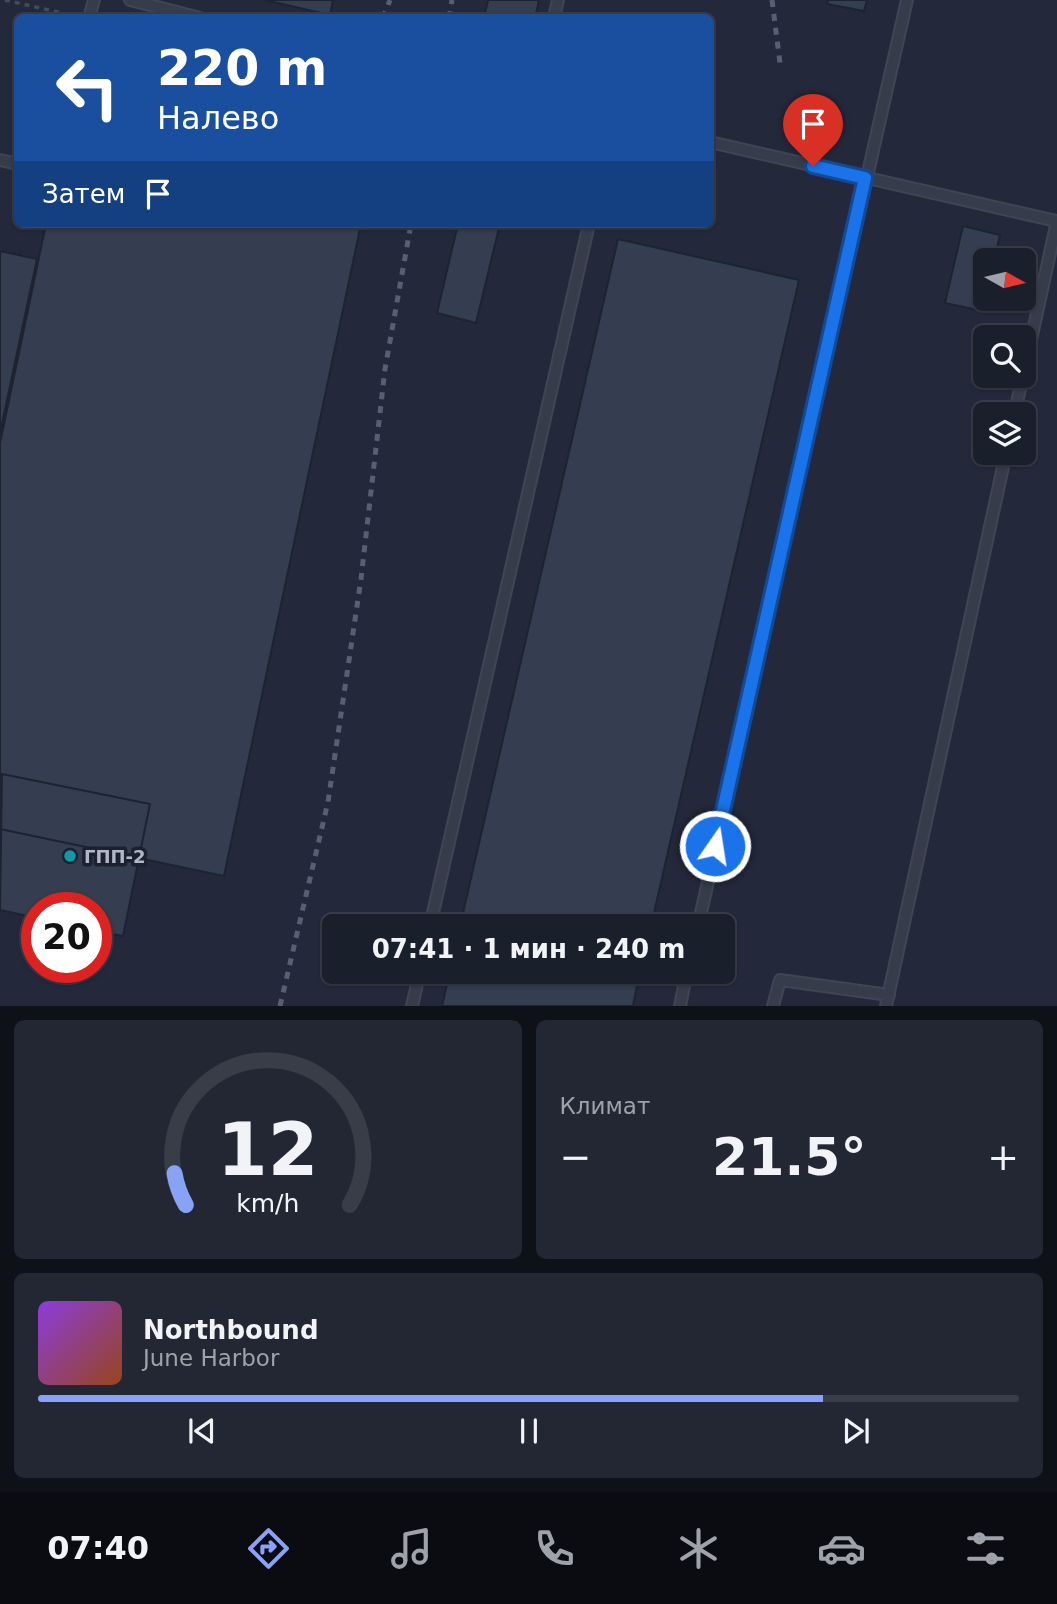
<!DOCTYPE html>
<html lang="ru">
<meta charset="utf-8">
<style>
body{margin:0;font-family:"DejaVu Sans",sans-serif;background:#232734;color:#f1f3f6;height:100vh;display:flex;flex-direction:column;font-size:26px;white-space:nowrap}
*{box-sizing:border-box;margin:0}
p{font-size:23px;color:#9fa2a9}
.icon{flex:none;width:38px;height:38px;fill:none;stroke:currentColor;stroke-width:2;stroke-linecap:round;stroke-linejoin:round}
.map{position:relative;height:1006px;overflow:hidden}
.sheet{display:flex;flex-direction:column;gap:14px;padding:14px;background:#0e1118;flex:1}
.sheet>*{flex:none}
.top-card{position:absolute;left:14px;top:14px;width:700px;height:214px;border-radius:10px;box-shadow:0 2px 5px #0004,0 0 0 2px #383d48;background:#1a4fa0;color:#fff;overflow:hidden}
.needle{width:46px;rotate:98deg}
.buttons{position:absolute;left:973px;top:248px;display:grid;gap:14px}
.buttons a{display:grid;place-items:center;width:63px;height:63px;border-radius:10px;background:#1a1f2c;box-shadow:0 2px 5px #0004,0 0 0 2px #383d48;font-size:35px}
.speed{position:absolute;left:21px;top:892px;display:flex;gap:14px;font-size:35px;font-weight:700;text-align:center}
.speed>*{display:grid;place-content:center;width:91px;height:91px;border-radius:50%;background:#1a1f2c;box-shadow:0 2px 5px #0004,0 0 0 2px #383d48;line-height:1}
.speed .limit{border:10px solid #d22;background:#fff;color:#111}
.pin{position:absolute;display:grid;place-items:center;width:60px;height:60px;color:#fff;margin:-72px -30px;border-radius:50% 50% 50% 0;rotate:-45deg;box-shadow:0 0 7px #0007}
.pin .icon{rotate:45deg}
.me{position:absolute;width:77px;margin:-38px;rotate:13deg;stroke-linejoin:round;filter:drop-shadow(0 0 5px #0008)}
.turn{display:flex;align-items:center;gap:24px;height:147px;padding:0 28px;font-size:32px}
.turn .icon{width:91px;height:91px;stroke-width:2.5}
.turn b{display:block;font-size:49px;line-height:60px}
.then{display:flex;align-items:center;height:66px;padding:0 28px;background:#0003;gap:14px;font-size:26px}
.big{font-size:52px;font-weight:700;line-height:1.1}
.sheet .widget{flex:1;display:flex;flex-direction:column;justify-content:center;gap:10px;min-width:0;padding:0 24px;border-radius:10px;background:#232734}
.sheet .dial{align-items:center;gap:0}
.dial svg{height:182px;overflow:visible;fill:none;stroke:#383d48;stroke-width:7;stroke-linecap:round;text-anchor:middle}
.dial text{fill:#f1f3f6;stroke:none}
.song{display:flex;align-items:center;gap:21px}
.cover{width:84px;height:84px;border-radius:10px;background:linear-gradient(135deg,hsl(270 70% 55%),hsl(20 70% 35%))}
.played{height:7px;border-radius:4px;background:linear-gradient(90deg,#88a2f5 80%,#383d48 80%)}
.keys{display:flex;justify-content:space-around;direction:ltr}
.heat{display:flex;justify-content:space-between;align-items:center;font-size:38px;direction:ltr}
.sheet .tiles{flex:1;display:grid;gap:14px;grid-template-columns:1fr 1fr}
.widget:last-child{grid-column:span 2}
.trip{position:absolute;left:322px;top:914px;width:413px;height:70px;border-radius:10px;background:#1a1f2c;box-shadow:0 2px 5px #0004,0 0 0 2px #383d48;font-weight:700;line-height:70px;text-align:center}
.menu{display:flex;height:112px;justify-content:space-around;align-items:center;background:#0a0c12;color:#9fa2a9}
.menu .icon{width:49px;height:49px}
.menu .active{color:#88a2f5}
.menu b{font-size:32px;color:#f1f3f6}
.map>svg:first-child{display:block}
.building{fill:#353d51;stroke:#1e2332;stroke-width:2}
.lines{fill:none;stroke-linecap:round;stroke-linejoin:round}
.service-casing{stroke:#404554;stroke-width:14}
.path{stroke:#3e4f54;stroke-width:3.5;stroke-dasharray:5 5;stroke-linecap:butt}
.service{stroke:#373c4b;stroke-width:10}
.rail{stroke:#595f72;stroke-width:5;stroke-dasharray:7 7;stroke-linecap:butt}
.route-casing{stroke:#114b97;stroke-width:18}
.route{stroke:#1a73e8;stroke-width:12}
.culture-dot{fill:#0f9aa8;stroke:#1c2130;stroke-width:2.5}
.labels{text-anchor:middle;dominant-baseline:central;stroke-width:7;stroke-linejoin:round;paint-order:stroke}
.poi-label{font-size:18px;font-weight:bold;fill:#b2b7c7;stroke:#1c2130;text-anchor:start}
</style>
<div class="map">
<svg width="1057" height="1006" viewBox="0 0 1057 1006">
<rect width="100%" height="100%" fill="#23293b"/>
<path class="building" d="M265 0H333L330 15Z
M488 0H539L535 18H484Z
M828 0H867L864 11 827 4Z
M46 224H361L224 876 0 829V443Z
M458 224H500L476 323 437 313Z
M963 226 1000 235 994 261H985L982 311 945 303Z
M618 239 799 280 651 926H460Z
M0 251 37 259 0 433Z
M2 774 150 804 123 936 96 931V908H37V918L0 910Z
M450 971H640L633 1006H442Z"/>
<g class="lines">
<g class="service-casing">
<path id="service" d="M130 0 200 18
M89 18 94 0
M554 18 558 0
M710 142 1056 221
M0 160 18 164
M1024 372 1057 221
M1014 415 1023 376
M430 926 589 224
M698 926 907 0
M412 1006 420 971
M680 1006 687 971
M773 1006 780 980 889 995
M886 1006 1006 453"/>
</g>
<path class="path" d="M5 0 75 16"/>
<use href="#service" class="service"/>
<path class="rail" d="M772 0 780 63
M383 18 390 0
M449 18 452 0
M280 1006 328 802 361 579 385 369 411 224"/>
</g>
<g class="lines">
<g class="route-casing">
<path id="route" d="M715 846 865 178 813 166"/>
</g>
<use href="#route" class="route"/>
</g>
<circle class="culture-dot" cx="70" cy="856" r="7"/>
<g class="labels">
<g class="poi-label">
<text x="84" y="856">ГПП-2</text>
</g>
</g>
</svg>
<div class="buttons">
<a><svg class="needle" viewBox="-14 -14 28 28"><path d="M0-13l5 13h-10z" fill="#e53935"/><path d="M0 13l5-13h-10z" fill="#9fa2a9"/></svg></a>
<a><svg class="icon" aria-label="search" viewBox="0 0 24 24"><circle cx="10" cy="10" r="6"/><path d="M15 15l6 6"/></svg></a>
<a><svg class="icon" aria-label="layers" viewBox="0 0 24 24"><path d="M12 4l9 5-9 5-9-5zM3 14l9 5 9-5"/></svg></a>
</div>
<div class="speed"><div class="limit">20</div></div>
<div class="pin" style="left:813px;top:166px;background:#d93025"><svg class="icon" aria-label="arrive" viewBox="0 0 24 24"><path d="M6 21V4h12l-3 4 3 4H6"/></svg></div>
<svg class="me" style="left:715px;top:846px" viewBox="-20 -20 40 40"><circle r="17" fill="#1a73e8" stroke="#fff" stroke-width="3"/><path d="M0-11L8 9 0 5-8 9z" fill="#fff"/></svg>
<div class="trip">07:41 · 1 мин · 240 m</div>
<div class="top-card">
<div class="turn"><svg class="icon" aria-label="left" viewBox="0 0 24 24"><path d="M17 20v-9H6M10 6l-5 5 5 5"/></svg><div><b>220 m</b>Налево</div></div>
<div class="then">Затем<svg class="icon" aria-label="arrive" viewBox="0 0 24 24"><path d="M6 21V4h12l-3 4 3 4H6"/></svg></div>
</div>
</div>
<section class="sheet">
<div class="tiles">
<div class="widget dial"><svg viewBox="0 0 100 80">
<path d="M14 69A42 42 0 1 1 86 69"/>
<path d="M14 69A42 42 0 0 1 9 55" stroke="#88a2f5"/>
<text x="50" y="56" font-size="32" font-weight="700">12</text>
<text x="50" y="72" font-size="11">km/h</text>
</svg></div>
<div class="widget"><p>Климат</p>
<div class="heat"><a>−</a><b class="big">21.5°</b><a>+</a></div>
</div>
<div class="widget">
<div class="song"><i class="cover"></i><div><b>Northbound</b><p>June Harbor</p></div></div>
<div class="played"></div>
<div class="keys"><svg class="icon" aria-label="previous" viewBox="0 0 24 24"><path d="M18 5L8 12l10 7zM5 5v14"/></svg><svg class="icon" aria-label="pause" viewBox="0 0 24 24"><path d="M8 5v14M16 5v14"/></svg><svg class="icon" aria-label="next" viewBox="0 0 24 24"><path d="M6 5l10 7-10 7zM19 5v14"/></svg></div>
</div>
</div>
</section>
<nav class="menu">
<b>07:40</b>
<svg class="icon active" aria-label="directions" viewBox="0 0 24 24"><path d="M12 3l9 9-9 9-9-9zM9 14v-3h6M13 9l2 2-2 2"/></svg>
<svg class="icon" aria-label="music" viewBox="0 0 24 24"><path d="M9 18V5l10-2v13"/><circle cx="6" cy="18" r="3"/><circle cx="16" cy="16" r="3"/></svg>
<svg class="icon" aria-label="phone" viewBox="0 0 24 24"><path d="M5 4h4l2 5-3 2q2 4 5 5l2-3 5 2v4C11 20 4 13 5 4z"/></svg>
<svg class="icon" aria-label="climate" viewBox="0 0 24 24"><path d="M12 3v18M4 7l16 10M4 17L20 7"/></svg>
<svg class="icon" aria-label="car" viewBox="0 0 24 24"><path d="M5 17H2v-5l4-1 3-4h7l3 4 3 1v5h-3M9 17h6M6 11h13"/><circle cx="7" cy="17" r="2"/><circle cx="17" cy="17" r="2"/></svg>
<svg class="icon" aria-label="filters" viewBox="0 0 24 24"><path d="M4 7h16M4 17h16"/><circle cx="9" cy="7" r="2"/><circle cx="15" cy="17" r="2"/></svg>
</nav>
